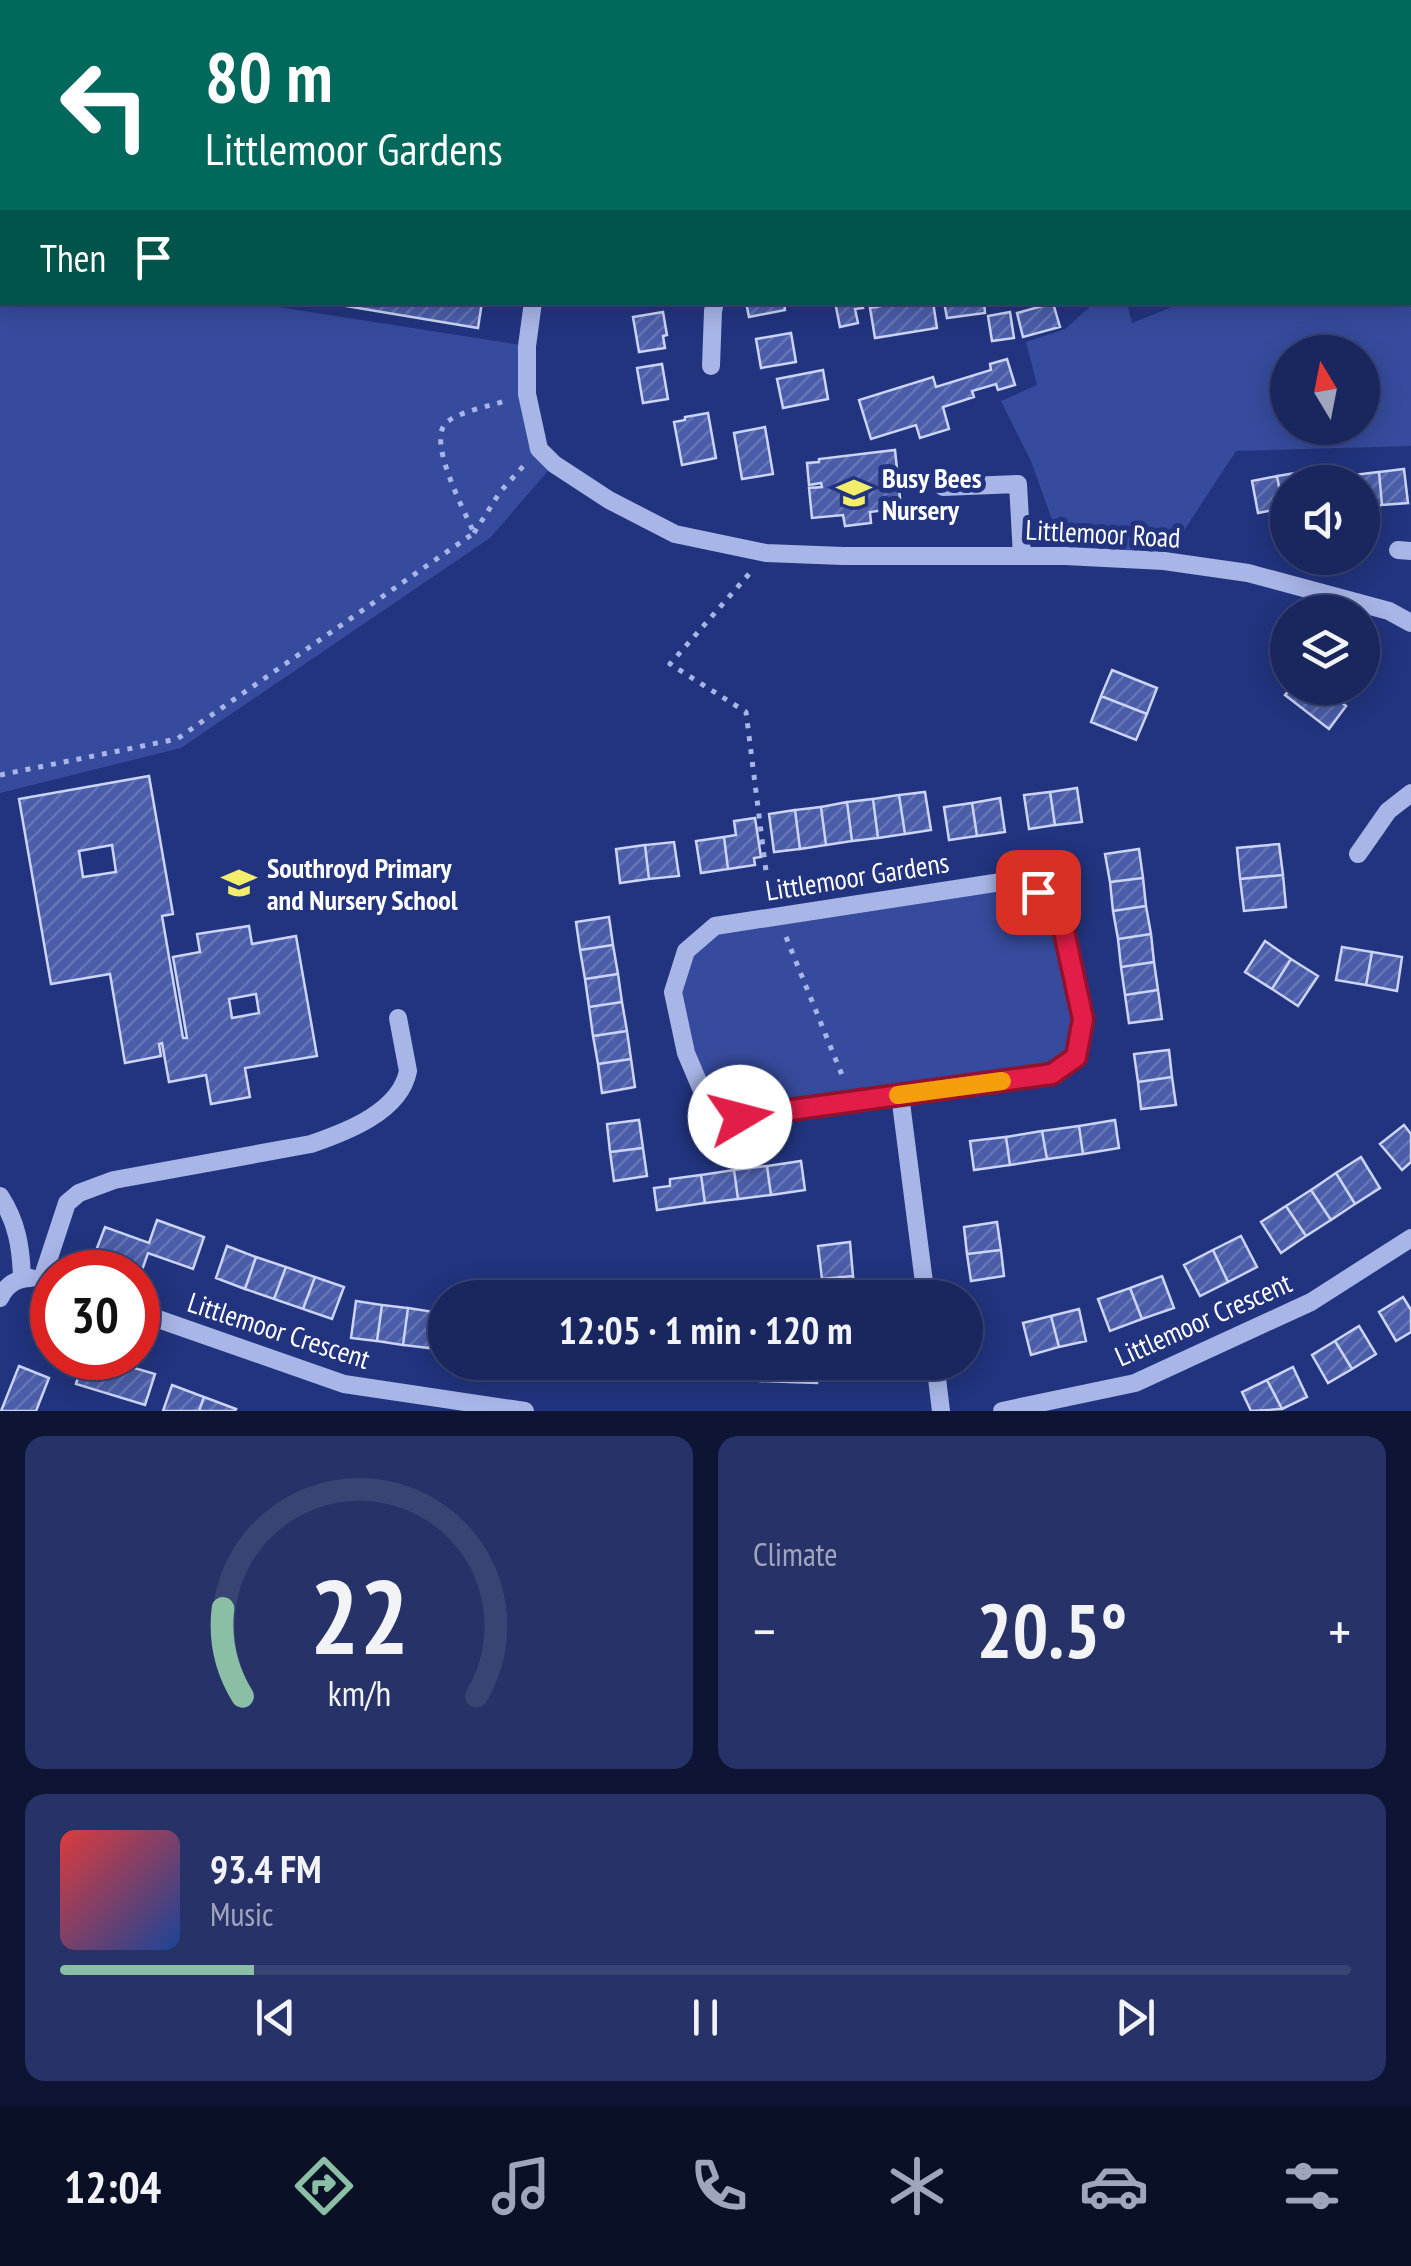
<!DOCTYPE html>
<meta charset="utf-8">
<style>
body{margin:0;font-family:"PT Sans Narrow",sans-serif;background:#273368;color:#f1f3f6;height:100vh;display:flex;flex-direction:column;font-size:38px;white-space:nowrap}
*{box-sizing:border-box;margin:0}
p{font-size:32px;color:#9fa5bd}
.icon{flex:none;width:55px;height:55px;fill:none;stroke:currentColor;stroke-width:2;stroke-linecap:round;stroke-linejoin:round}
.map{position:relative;height:1411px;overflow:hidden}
.details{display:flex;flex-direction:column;gap:25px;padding:25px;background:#0e1534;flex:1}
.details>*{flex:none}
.top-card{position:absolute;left:0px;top:0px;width:1412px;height:305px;box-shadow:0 5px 25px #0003,0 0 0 2px #384474;background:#00695c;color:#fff;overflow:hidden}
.needle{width:65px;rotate:350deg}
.controls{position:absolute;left:1270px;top:335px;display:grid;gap:20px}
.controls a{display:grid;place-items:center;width:110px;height:110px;border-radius:50%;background:#1a275f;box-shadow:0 5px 25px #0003,0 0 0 2px #384474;font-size:50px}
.speed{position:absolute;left:30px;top:1250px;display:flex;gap:20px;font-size:50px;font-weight:700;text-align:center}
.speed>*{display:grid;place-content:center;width:130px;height:130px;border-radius:50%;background:#1a275f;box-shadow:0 5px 25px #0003,0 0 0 2px #384474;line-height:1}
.speed .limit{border:15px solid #d22;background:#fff;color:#111}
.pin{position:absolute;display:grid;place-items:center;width:85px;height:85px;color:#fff;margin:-42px;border-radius:20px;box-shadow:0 5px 15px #0006}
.me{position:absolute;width:110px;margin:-55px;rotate:82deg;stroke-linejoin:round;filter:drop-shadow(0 0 8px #0008)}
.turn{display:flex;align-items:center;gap:35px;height:210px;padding:0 40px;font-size:45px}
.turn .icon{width:130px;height:130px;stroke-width:2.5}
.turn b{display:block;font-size:70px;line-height:85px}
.then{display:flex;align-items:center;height:95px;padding:0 40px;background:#0003;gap:20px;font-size:38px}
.big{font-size:75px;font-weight:700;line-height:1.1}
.details .tile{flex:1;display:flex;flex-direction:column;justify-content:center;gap:15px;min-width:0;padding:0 35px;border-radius:20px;background:#273368}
.details .dial{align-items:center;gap:0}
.dial svg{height:260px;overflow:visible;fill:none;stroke:#384474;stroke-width:7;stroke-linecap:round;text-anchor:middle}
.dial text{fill:#f1f3f6;stroke:none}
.song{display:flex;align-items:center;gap:30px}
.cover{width:120px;height:120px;border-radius:15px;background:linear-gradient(135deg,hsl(0 70% 55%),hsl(220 70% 35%))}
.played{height:10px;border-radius:5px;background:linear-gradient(90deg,#8abfa5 15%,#384474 15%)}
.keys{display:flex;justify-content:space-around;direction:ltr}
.heat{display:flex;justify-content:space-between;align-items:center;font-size:55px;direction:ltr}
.details .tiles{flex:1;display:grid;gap:25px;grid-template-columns:1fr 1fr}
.tile:last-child{grid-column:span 2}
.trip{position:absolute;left:428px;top:1280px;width:555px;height:100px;border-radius:50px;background:#1a275f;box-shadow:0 5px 25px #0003,0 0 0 2px #384474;font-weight:700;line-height:100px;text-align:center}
.tab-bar{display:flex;height:160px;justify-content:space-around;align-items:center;background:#0a1026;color:#9fa5bd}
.tab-bar .icon{width:70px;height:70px}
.tab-bar .on{color:#8abfa5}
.tab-bar b{font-size:45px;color:#f1f3f6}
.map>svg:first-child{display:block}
.green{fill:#364b9d;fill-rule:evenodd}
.building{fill:url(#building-hatch);stroke:#cbd4f5;stroke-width:2.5;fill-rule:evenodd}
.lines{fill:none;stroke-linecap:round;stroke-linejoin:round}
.path{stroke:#a8b5e7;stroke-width:5;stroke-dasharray:5 8;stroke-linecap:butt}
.minor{stroke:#a8b5e7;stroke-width:18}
.route-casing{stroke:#92132f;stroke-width:25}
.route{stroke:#e11d48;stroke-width:18}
.slow{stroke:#f59e0b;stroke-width:18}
.labels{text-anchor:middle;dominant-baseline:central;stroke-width:10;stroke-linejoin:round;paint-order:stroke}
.poi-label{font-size:28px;font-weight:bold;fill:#fff;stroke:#22347f;text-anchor:start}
.street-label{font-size:28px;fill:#fff;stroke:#22347f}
</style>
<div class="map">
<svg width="1411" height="1411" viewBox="0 0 1411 1411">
<defs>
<pattern id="building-hatch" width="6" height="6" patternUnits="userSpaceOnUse" patternTransform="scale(2.5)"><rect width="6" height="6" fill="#4b5da8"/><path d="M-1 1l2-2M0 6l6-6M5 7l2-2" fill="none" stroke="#6675b5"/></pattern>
</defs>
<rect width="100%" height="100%" fill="#22347f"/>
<path class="green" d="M1411 208V446L1236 451 1164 561 1065 556 1031 461 1001 401 1037 385 1026 342 1065 329 1094 303H1127L1132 323 1182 303 1410 302ZM1288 352H1362V428H1288Z
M0 262H2V302L252 303 527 346V394L554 464 490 538 181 748 0 793Z
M1014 880 1060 913 1082 1031 1076 1057 1053 1074 740 1117 703 1093 673 992 686 951 715 926Z"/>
<path class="building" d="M322 302H482L478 328Z
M746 302H784L785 310 749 317Z
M835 302H861L863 308 855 309 858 323 840 327Z
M903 302H933L937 328 875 338 870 308Z
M944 302H984L985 313 947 318Z
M1053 303 1060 327 1023 337 1017 313Z
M663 312 667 335 663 336 665 348 639 352 633 317Z
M1010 312 1014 338 992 341 988 316Z
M791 333 796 362 761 368 756 339Z
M1007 359 1015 385 998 390 996 384 972 391 974 397 943 407 949 429 920 438 916 425 871 439 859 400 933 377 936 387 991 370 990 364Z
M662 364 668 399 643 403 637 368Z
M823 370 828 399 783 408 777 379Z
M708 413 716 458 682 465 674 422 685 420V417Z
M765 427 773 474 742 479 734 433Z
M895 450 900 498 884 500 885 510 870 512 871 523 845 526 843 515 812 518 809 488 822 487 821 483 809 485 807 463 819 462V459Z
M1404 469 1408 503 1382 505 1379 472Z
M1302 472 1304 482H1288V507L1283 508 1277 476Z
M1379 472 1382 505 1362 508V482H1354L1353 475Z
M1277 476 1283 508 1258 513 1252 481Z
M1112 670 1157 688 1147 714 1101 696Z
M1291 688H1322L1346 706 1329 729 1285 695Z
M1101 696 1147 714 1136 740 1091 722Z
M149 776 173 914 162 916 183 1038H187L173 957 200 952 197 934 249 926 252 944 296 936 317 1056 245 1068 250 1097 211 1104 206 1075 169 1082 162 1043 159 1044 161 1056 125 1063 110 974 51 984 19 799ZM112 845 116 872 83 877 79 851ZM256 994 259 1013 232 1018 229 999Z
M1077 788 1082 822 1055 825 1050 792Z
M925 792 931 830 905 834 899 795Z
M1050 792 1055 825 1029 829 1024 795Z
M899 795 905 834 878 838 873 799Z
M1000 798 1005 832 977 836 972 803Z
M873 799 878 838 852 841 847 802Z
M847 802 852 841 826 845 821 807Z
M972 803 977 836 949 840 944 807Z
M821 807 826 845 800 849 795 810Z
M795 810 800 849 774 852 769 814Z
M755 818 761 857 754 858 755 865 728 869 724 837 736 835 734 821Z
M724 837 728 869 701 873 696 841Z
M674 842 679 876 649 879 645 845Z
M1279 844 1283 875 1240 879 1237 848Z
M645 845 649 879 620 883 616 849Z
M1139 849 1143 878 1110 882 1105 854Z
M1283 875 1286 907 1244 911 1240 879Z
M1143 878 1146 906 1113 911 1110 882Z
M1146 906 1151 934 1118 939 1113 911Z
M609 917 613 945 580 950 576 922Z
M1151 934 1154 962 1121 967 1118 939Z
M1265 941 1291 959 1272 989 1245 972Z
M613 945 618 974 585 979 580 950Z
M1342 947 1372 952 1366 985 1336 980Z
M1372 952 1402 957 1397 991 1366 985Z
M1291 959 1318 976 1298 1006 1272 989Z
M1154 962 1158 990 1125 995 1121 967Z
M618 974 622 1002 589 1007 585 979Z
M1158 990 1162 1019 1129 1023 1125 995Z
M622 1002 627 1031 593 1036 589 1007Z
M627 1031 631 1059 598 1064 593 1036Z
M1169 1050 1172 1077 1138 1082 1134 1054Z
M631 1059 635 1087 602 1093 598 1064Z
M1172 1077 1176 1105 1141 1109 1138 1082Z
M639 1120 643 1148 610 1152 607 1124Z
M1115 1120 1119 1148 1083 1154 1079 1126Z
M1404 1125 1411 1134V1162L1402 1170 1380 1144Z
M1079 1126 1083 1154 1047 1159 1042 1131Z
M1042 1131 1047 1159 1010 1165 1006 1137Z
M1006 1137 1010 1165 974 1170 970 1141Z
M643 1148 647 1176 614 1181 610 1152Z
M1361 1157 1380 1188 1355 1204 1336 1173Z
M801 1161 805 1190 771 1195 767 1166Z
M767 1166 771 1195 738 1199 734 1170Z
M734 1170 738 1199 705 1203 701 1175Z
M1336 1173 1355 1204 1331 1220 1311 1190Z
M701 1175 705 1203 657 1210 654 1188 670 1186V1179Z
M1311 1190 1331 1220 1306 1236 1286 1206Z
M1286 1206 1306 1236 1281 1253 1261 1222Z
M157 1220 204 1237 193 1269 148 1253 141 1273 94 1256 105 1227 149 1243Z
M997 1222 1001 1250 967 1254 964 1227Z
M1241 1236 1257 1267 1228 1282 1213 1250Z
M850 1242 853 1276 822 1279 818 1246Z
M227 1246 256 1257 245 1289 216 1278Z
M1001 1250 1004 1276 971 1281 967 1254Z
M1213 1250 1228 1282 1200 1296 1184 1265Z
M256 1257 286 1267 274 1299 245 1289Z
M286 1267 315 1277 303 1309 274 1299Z
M853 1276 856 1298H824L822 1279Z
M1162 1276 1174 1308 1142 1319 1130 1288Z
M315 1277 344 1287 332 1319 303 1309Z
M1130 1288 1142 1319 1110 1331 1098 1299Z
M1403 1297 1411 1310V1332L1396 1341 1379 1312Z
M356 1301 382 1305 377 1341 351 1338Z
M382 1305 408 1308 403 1345 377 1341Z
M408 1308 434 1312 429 1348 403 1345Z
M1079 1309 1086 1341 1059 1347 1051 1316Z
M434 1312 445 1313V1350L429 1348Z
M1051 1316 1059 1347 1031 1355 1023 1323Z
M1359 1326 1376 1354 1352 1369 1335 1341Z
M1335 1341 1352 1369 1328 1383 1312 1355Z
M84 1358H101L155 1374 145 1405 76 1384Z
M668 1362H704L703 1376 668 1375Z
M704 1362H739V1378L703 1376Z
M761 1362H789V1382L760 1381Z
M789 1362H818L817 1383 789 1382Z
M19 1366 49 1378 36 1411H1Z
M1293 1367 1307 1397 1282 1409 1267 1380Z
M1267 1380 1282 1409 1251 1411 1242 1392Z
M172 1385 204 1397 199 1411H163Z
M204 1397 236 1409 235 1411H199Z"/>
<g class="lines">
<path class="path" d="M474 533 500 492 526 463
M749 574 670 664 746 712 769 895
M0 775 177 739 474 533C464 510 427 441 446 423 457 412 490 406 505 401
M786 937 844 1080"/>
<path class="minor" d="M1089 0 1090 2
M413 2 416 0
M574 2 575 0
M774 2V0
M1180 2 1192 0
M1410 85H1411
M533 302 527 346V394L539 449 554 464 609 500 675 534 766 553 843 556H1065L1164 561 1248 573 1389 611 1411 623
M711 366 713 311 715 302
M943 487 1018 484 1022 556
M1398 550 1411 551
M1358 854 1388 811 1411 793
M1014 880 1038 892 1060 913 1083 1019 1076 1057 1053 1074 740 1117 703 1093 686 1053 673 992 686 951 715 926Z
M900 1095 926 1298
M0 1196C17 1222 21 1247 22 1278
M42 1279 67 1203 79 1193 114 1180 311 1144C346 1132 400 1112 408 1071L398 1018
M0 1298C6 1285 17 1278 31 1278
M138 1312 344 1384 525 1411
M935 1362 941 1411
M1002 1411 1135 1383 1311 1302 1411 1238"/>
</g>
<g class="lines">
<g class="route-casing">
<path id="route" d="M740 1117 1052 1074 1076 1057 1083 1019 1060 913 1038 892"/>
</g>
<use href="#route" class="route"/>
<path class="slow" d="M898 1095 1002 1081"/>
</g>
<defs>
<g id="school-bare" transform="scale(2.7)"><path d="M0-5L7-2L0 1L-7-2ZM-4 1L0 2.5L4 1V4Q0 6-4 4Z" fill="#f2ed6a" stroke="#22347f" stroke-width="2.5" paint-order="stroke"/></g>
</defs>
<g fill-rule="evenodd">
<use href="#school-bare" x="854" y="493"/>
<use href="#school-bare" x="239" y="883"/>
</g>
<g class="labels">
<g class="poi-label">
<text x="882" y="477">Busy Bees<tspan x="882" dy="32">Nursery</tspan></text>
<text x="267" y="867">Southroyd Primary<tspan x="267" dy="32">and Nursery School</tspan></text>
</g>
<g class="street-label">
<text transform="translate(1103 533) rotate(3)">Littlemoor Road</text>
<text transform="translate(857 876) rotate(-9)">Littlemoor Gardens</text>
<text transform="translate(1203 1319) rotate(-24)">Littlemoor Crescent</text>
<text transform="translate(279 1330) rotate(18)">Littlemoor Crescent</text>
</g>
</g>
</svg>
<div class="controls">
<a><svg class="needle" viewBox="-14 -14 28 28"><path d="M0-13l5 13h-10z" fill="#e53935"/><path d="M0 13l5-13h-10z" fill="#9fa5bd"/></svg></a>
<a><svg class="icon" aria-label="sound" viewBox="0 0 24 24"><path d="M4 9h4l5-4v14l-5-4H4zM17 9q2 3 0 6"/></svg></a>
<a><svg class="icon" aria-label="layers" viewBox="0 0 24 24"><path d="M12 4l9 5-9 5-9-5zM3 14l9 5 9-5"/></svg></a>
</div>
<div class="speed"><div class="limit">30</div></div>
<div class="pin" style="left:1038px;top:892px;background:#d93025"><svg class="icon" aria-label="arrive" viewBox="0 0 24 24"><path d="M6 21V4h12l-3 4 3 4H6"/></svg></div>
<svg class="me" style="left:740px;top:1117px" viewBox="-20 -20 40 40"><circle r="19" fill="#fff"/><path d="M0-13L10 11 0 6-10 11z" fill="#e11d48"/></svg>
<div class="trip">12:05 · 1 min · 120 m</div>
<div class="top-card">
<div class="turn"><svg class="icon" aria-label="left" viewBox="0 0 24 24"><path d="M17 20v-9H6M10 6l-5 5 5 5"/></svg><div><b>80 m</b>Littlemoor Gardens</div></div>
<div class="then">Then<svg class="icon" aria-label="arrive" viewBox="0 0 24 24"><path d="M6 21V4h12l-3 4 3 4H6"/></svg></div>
</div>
</div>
<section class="details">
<div class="tiles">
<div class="tile dial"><svg viewBox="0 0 100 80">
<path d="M14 69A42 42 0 1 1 86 69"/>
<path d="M14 69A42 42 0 0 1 8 42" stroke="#8abfa5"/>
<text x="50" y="56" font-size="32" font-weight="700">22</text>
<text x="50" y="72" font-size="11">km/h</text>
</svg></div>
<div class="tile"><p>Climate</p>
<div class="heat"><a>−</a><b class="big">20.5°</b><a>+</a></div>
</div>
<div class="tile">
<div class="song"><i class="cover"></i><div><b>93.4 FM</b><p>Music</p></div></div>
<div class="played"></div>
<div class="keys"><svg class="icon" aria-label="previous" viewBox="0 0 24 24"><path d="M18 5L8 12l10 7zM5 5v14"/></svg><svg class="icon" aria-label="pause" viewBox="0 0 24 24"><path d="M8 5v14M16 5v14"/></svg><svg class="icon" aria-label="next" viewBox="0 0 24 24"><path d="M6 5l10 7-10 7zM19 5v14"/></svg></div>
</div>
</div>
</section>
<nav class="tab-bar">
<b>12:04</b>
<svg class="icon on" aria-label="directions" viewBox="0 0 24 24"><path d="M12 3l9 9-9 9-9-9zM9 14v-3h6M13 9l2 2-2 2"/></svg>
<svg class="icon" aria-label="music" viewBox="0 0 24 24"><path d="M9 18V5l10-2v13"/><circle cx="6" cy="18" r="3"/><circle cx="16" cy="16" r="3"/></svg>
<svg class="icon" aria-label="phone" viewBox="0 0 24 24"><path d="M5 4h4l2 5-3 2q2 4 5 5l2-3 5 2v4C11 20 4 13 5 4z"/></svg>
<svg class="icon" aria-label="climate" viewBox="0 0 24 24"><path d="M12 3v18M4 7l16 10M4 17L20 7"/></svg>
<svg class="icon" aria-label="car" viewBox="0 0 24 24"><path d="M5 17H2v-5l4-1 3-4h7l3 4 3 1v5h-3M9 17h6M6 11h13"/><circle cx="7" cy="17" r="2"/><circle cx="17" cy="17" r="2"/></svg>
<svg class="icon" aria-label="filters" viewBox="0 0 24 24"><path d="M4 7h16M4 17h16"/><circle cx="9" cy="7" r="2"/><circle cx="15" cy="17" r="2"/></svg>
</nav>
